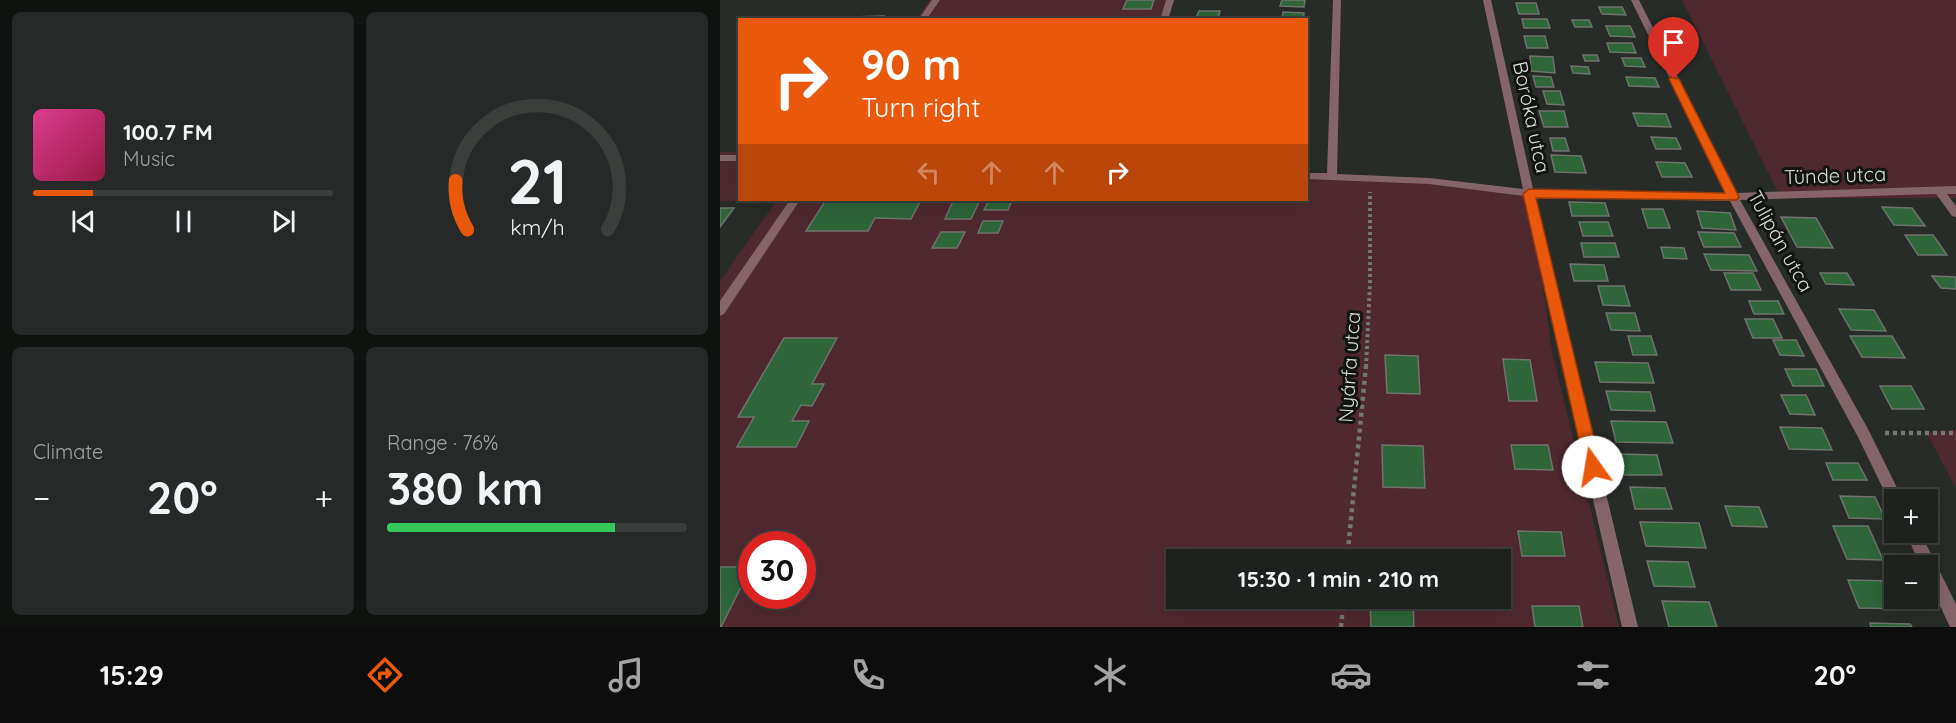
<!DOCTYPE html>
<meta charset="utf-8">
<style>
body{margin:0;font-family:Quicksand,sans-serif;background:#262927;color:#f1f3f6;height:100vh;display:flex;flex-direction:column;font-size:22px;white-space:nowrap}
*{box-sizing:border-box;margin:0}
p{font-size:20px;color:#a1a3a4}
.icon{flex:none;width:33px;height:33px;fill:none;stroke:currentColor;stroke-width:2;stroke-linecap:round;stroke-linejoin:round}
.map{position:relative;flex:1;overflow:hidden}
.panel{display:flex;flex-direction:column;gap:12px;padding:12px;background:#101210;width:720px}
.panel>*{flex:none}
.guide{position:absolute;left:18px;top:18px;width:570px;height:183px;border-radius:0px;box-shadow:0 6px 24px #0002,0 0 0 2px #3c3e3c;background:#ea580c;color:#fff;overflow:hidden}
.controls{position:absolute;left:1164px;top:489px;display:grid;gap:12px}
.controls a{display:grid;place-items:center;width:54px;height:54px;border-radius:0px;background:#1e211e;box-shadow:0 6px 24px #0002,0 0 0 2px #3c3e3c;font-size:30px}
.speed{position:absolute;left:18px;top:531px;display:flex;gap:12px;font-size:30px;font-weight:700;text-align:center}
.speed>*{display:grid;place-content:center;width:78px;height:78px;border-radius:50%;background:#1e211e;box-shadow:0 6px 24px #0002,0 0 0 2px #3c3e3c;line-height:1}
.speed .limit{border:9px solid #d22;background:#fff;color:#111}
.pin{position:absolute;display:grid;place-items:center;width:51px;height:51px;color:#fff;margin:-62px -26px;border-radius:50% 50% 50% 0;rotate:-45deg;box-shadow:0 0 6px #0007}
.pin .icon{rotate:45deg}
.me{position:absolute;width:66px;margin:-33px;rotate:347deg;stroke-linejoin:round;filter:drop-shadow(0 0 4px #0008)}
.turn{display:flex;align-items:center;gap:21px;height:126px;padding:0 24px;font-size:27px}
.turn .icon{width:78px;height:78px;stroke-width:2.5}
.turn b{display:block;font-size:42px;line-height:51px}
.lanes{display:flex;align-items:center;height:57px;padding:0 24px;background:#0003;justify-content:center;gap:30px;direction:ltr}
.lanes .off{opacity:.35}
.big{font-size:45px;font-weight:700;line-height:1.1}
.panel .card{flex:1;display:flex;flex-direction:column;justify-content:center;gap:9px;min-width:0;padding:0 21px;border-radius:9px;background:#262927}
.panel .dial{align-items:center;gap:0}
.dial svg{height:156px;overflow:visible;fill:none;stroke:#3c3e3c;stroke-width:7;stroke-linecap:round;text-anchor:middle}
.dial text{fill:#f1f3f6;stroke:none}
.song{display:flex;align-items:center;gap:18px}
.cover{width:72px;height:72px;border-radius:9px;background:linear-gradient(135deg,hsl(330 70% 55%),hsl(340 70% 35%))}
.played{height:6px;border-radius:3px;background:linear-gradient(90deg,#ea580c 20%,#3c3e3c 20%)}
.keys{display:flex;justify-content:space-around;direction:ltr}
.heat{display:flex;justify-content:space-between;align-items:center;font-size:33px;direction:ltr}
.charge{height:9px;border-radius:4px;background:linear-gradient(90deg,#34c759 76%,#3c3e3c 0)}
.panel .tiles{flex:1;display:grid;gap:12px;grid-template-columns:repeat(2,1fr)}
.trip{position:absolute;left:446px;top:549px;width:345px;height:60px;border-radius:0px;background:#1e211e;box-shadow:0 6px 24px #0002,0 0 0 2px #3c3e3c;font-weight:700;line-height:60px;text-align:center}
.menu{display:flex;height:96px;justify-content:space-around;align-items:center;background:#0c0d0c;color:#a1a3a4}
.menu .icon{width:42px;height:42px}
.menu .on{color:#ea580c}
.menu b{font-size:27px;color:#f1f3f6}
main{display:flex;flex:1;min-height:0}
.map>svg:first-child{display:block}
.green{fill:#502930;fill-rule:evenodd}
.building{fill:#2e6539;stroke:#6f736f;stroke-width:1.5}
.lines{fill:none;stroke-linecap:round;stroke-linejoin:round}
.path-far1{stroke:#747874;stroke-width:4;stroke-dasharray:3 3;stroke-linecap:butt}
.path{stroke:#747874;stroke-width:4.5;stroke-dasharray:4 4;stroke-linecap:butt}
.minor{fill:#85656a;fill-rule:evenodd}
.route{fill:#ea580c;stroke:#983908;stroke-width:1.5}
.labels{text-anchor:middle;dominant-baseline:central;stroke-width:6;stroke-linejoin:round;paint-order:stroke}
.street-label{font-size:20px;fill:#daddda;stroke:#121412}
</style>
<main>
<section class="panel">
<div class="tiles">
<div class="card">
<div class="song"><i class="cover"></i><div><b>100.7 FM</b><p>Music</p></div></div>
<div class="played"></div>
<div class="keys"><svg class="icon" aria-label="previous" viewBox="0 0 24 24"><path d="M18 5L8 12l10 7zM5 5v14"/></svg><svg class="icon" aria-label="pause" viewBox="0 0 24 24"><path d="M8 5v14M16 5v14"/></svg><svg class="icon" aria-label="next" viewBox="0 0 24 24"><path d="M6 5l10 7-10 7zM19 5v14"/></svg></div>
</div>
<div class="card dial"><svg viewBox="0 0 100 80">
<path d="M14 69A42 42 0 1 1 86 69"/>
<path d="M14 69A42 42 0 0 1 8 44" stroke="#ea580c"/>
<text x="50" y="56" font-size="32" font-weight="700">21</text>
<text x="50" y="72" font-size="11">km/h</text>
</svg></div>
<div class="card"><p>Climate</p>
<div class="heat"><a>−</a><b class="big">20°</b><a>+</a></div>
</div>
<div class="card"><p>Range · 76%</p><b class="big">380 km</b><div class="charge"></div></div>
</div>
</section>
<div class="map">
<svg width="1236" height="627" viewBox="0 0 1236 627">
<rect width="100%" height="100%" fill="#282c28"/>
<path class="green" d="M210 0H448L442 19 196 20Z
M962 0H1236V198H1061Z
M0 152H19L20 200H586L587 176 649 177 809 193 832 351 899 627H0V281L55 203 0 201ZM32 544H82V596H32ZM456 560H780V598H456Z
M1236 430V488L1206 432Z"/>
<path class="building" d="M407 0H434L431 9H403Z
M562 0H585L584 7 560 6Z
M796 3H816L819 14H799Z
M879 7H902L906 15 882 14Z
M479 11H500L498 18H476Z
M563 12 584 13 583 20H562Z
M164 16 162 20H128L130 17Z
M802 19H827L830 28H804Z
M852 20H869L872 27H855Z
M886 26H910L915 37 890 36Z
M804 36H825L828 48H807Z
M887 43H912L916 53 890 52Z
M863 55H877L879 61H865Z
M810 56 833 57 835 73 811 71Z
M902 58H921L925 67 905 66Z
M851 66 868 67 870 74 853 73Z
M813 76 831 77 834 87H816Z
M906 77 935 78 939 87 909 86Z
M823 91H840L844 105 827 104Z
M819 111H844L848 127H824Z
M913 113 946 114 951 127 918 126Z
M931 137 956 138 961 149H936Z
M830 138H845L849 151H833Z
M831 155 861 156 866 173 835 172Z
M936 162 965 163 972 177H942Z
M106 200H201L191 219 155 218 148 231H86Z
M269 200H292L288 210H264Z
M233 201 259 202 251 219H225Z
M849 202 885 203 889 216H852Z
M1162 207 1192 208 1205 226 1174 225Z
M0 208H14L0 227Z
M922 209H943L950 228H928Z
M977 211 1010 213 1016 230 982 228Z
M1061 217 1096 218 1113 248 1077 247Z
M263 221H283L278 233H258Z
M859 222H888L893 236H863Z
M221 232H245L237 248H212Z
M978 232 1014 233 1021 247H984Z
M1185 235H1213L1227 255H1198Z
M861 243H895L899 257H864Z
M941 247 964 248 967 259 944 258Z
M984 254 1029 255 1037 271 991 270Z
M850 264 884 265 888 281H854Z
M1004 273H1033L1041 290H1011Z
M1100 273H1127L1134 285 1106 284Z
M1212 276 1236 277V289L1221 288Z
M878 286H904L910 306 883 305Z
M1029 301H1058L1064 314H1034Z
M1119 309 1154 310 1166 331 1131 330Z
M886 313H915L920 331 891 330Z
M1025 319H1053L1062 338H1033Z
M908 336H931L937 355H913Z
M1130 336H1172L1185 358 1142 357Z
M64 338H117L92 384H104L92 406 81 405 72 421H89L76 447H17L34 417H18Z
M1053 340H1076L1084 356 1060 355Z
M665 355 698 356 700 394 667 393Z
M783 359 810 360 817 401H789Z
M875 362 928 363 934 383 880 382Z
M1065 369H1096L1104 386H1073Z
M1160 386H1191L1204 409H1172Z
M886 391 930 392 935 411 891 410Z
M1061 395H1086L1095 415 1070 414Z
M891 421 946 422 953 443 896 442Z
M1060 427 1102 428 1112 450 1069 449Z
M662 445 703 446 705 488 663 487Z
M791 445H828L833 470 795 469Z
M899 454 937 455 942 475H904Z
M1106 463H1138L1147 480H1113Z
M910 487 945 488 952 509H915Z
M1120 496 1155 497 1165 519 1129 518Z
M1005 506 1039 507 1047 527 1012 526Z
M920 522 979 523 986 548 926 546Z
M1113 526H1148L1163 560 1127 559Z
M798 531 841 532 845 556H802Z
M927 561 968 562 975 587 934 586Z
M0 567H31L1 627H0Z
M1128 580 1174 581V598H1183L1188 609 1139 608Z
M650 598H693L694 627H651Z
M942 601 989 602 997 627H949Z
M812 606H859L863 627H815Z
M1150 623 1190 624 1192 627H1151Z"/>
<g class="lines">
<path class="path-far1" d="M646 367 650 284V192"/>
<path class="path" d="M1165 433H1236
M627 560 646 366
M621 627 624 598"/>
<path class="minor" d="M212 0H220L206 20H198Z
M446 0H454L448 20H440Z
M613 0H621L617 174 709 178 803 189 763 0H771L813 189 1006 193 911 0H919L1016 193 1236 186V194H1227L1236 206V217L1232 216 1216 194 1020 200 1148 429 1183 500H1174V506L1171 505 1138 437 1010 201 815 197 918 627H902L804 196 709 184 586 179V173H607Z
M0 155H20V161H0Z
M70 200H80L4 314 0 316V301Z
M1185 532H1200L1236 604V627H1230L1208 580V566H1201Z"/>
</g>
<path class="route" d="M950 77 959 79 1019 197 1017 200 816 198 881 467 878 473 873 475 867 473 865 467 803 194 809 189 1005 193 949 79Z"/>
<g class="labels">
<g class="street-label">
<text transform="translate(812 117) rotate(78)">Boróka utca</text>
<text transform="translate(1115 175) rotate(-2)">Tünde utca</text>
<text transform="translate(1061 241) rotate(61)">Tulipán utca</text>
<text transform="translate(629 367) rotate(-86)">Nyárfa utca</text>
</g>
</g>
</svg>
<div class="controls">
<a>+</a>
<a>−</a>
</div>
<div class="speed"><div class="limit">30</div></div>
<div class="pin" style="left:954px;top:79px;background:#d93025"><svg class="icon" aria-label="arrive" viewBox="0 0 24 24"><path d="M6 21V4h12l-3 4 3 4H6"/></svg></div>
<svg class="me" style="left:873px;top:467px" viewBox="-20 -20 40 40"><circle r="19" fill="#fff"/><path d="M0-13L10 11 0 6-10 11z" fill="#ea580c"/></svg>
<div class="trip">15:30 · 1 min · 210 m</div>
<div class="guide">
<div class="turn"><svg class="icon" aria-label="right" viewBox="0 0 24 24"><path d="M7 20v-9h11M14 6l5 5-5 5"/></svg><div><b>90 m</b>Turn right</div></div>
<div class="lanes"><svg class="icon off" aria-label="left" viewBox="0 0 24 24"><path d="M17 20v-9H6M10 6l-5 5 5 5"/></svg><svg class="icon off" aria-label="ahead" viewBox="0 0 24 24"><path d="M12 20V5M6 11l6-6 6 6"/></svg><svg class="icon off" aria-label="ahead" viewBox="0 0 24 24"><path d="M12 20V5M6 11l6-6 6 6"/></svg><svg class="icon" aria-label="right" viewBox="0 0 24 24"><path d="M7 20v-9h11M14 6l5 5-5 5"/></svg></div>
</div>
</div>
</main>
<nav class="menu">
<b>15:29</b>
<svg class="icon on" aria-label="directions" viewBox="0 0 24 24"><path d="M12 3l9 9-9 9-9-9zM9 14v-3h6M13 9l2 2-2 2"/></svg>
<svg class="icon" aria-label="music" viewBox="0 0 24 24"><path d="M9 18V5l10-2v13"/><circle cx="6" cy="18" r="3"/><circle cx="16" cy="16" r="3"/></svg>
<svg class="icon" aria-label="phone" viewBox="0 0 24 24"><path d="M5 4h4l2 5-3 2q2 4 5 5l2-3 5 2v4C11 20 4 13 5 4z"/></svg>
<svg class="icon" aria-label="climate" viewBox="0 0 24 24"><path d="M12 3v18M4 7l16 10M4 17L20 7"/></svg>
<svg class="icon" aria-label="car" viewBox="0 0 24 24"><path d="M5 17H2v-5l4-1 3-4h7l3 4 3 1v5h-3M9 17h6M6 11h13"/><circle cx="7" cy="17" r="2"/><circle cx="17" cy="17" r="2"/></svg>
<svg class="icon" aria-label="filters" viewBox="0 0 24 24"><path d="M4 7h16M4 17h16"/><circle cx="9" cy="7" r="2"/><circle cx="15" cy="17" r="2"/></svg>
<b>20°</b>
</nav>
